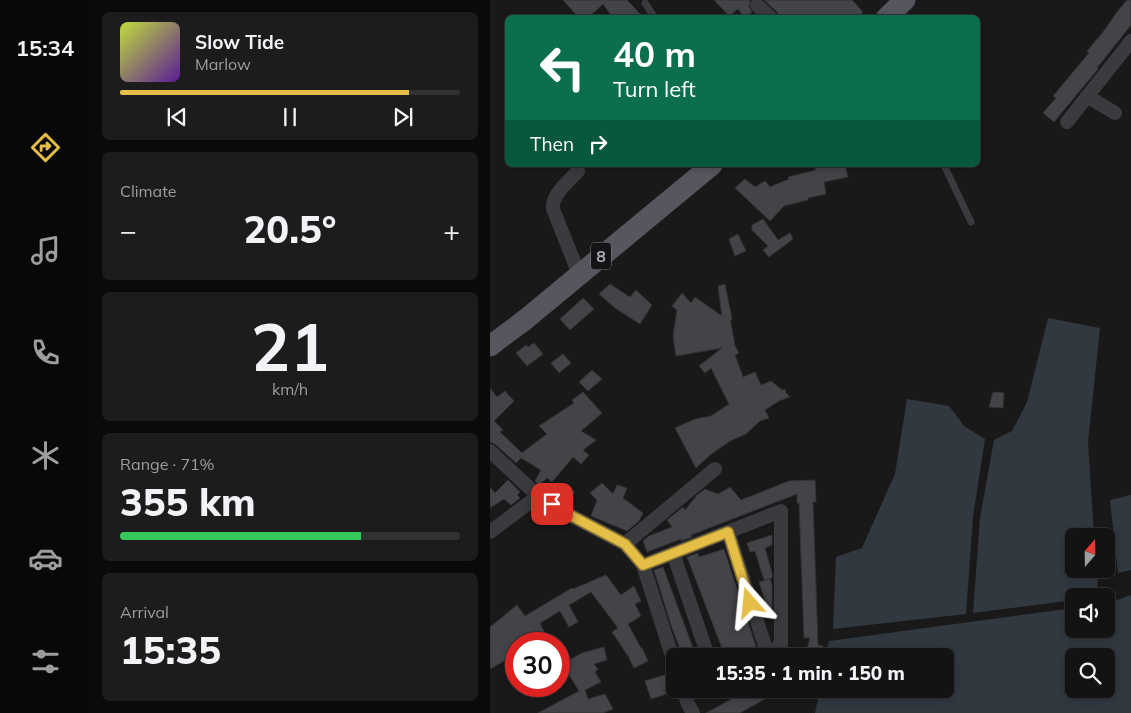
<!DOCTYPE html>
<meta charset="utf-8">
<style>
body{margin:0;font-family:Mulish,sans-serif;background:#1c1c1d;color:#f1f3f6;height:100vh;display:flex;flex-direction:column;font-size:19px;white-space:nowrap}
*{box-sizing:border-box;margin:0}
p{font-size:16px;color:#9d9ea0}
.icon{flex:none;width:28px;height:28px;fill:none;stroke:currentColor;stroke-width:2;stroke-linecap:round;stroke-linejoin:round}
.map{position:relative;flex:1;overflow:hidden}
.sheet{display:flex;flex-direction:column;gap:12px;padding:12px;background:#0a0a0b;width:400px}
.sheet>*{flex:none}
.banner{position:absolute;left:15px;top:15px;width:475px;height:152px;border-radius:8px;box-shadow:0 2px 8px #0003,0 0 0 1px #323234;background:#0b6e4f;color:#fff;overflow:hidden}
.needle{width:32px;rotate:20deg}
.tools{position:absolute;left:575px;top:528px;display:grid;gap:10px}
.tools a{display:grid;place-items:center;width:50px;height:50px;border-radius:8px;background:#131314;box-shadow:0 2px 8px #0003,0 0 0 1px #323234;font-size:25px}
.speed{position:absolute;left:15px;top:632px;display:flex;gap:10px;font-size:25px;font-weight:700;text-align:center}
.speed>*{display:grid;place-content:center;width:65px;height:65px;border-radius:50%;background:#131314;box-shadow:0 2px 8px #0003,0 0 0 1px #323234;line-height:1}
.speed .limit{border:8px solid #d22;background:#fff;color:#111}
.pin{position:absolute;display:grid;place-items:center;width:42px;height:42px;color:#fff;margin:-21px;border-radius:10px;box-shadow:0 2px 8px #0006}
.me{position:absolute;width:55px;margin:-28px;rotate:342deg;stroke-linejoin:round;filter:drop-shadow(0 0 4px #0008)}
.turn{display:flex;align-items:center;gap:18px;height:105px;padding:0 25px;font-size:22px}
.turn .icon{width:65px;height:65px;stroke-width:2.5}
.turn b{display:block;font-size:35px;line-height:42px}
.then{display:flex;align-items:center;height:48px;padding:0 25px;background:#0003;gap:10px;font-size:19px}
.big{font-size:38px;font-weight:800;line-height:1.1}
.sheet .widget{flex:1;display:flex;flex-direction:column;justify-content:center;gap:8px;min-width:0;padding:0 18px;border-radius:8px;background:#1c1c1d}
.sheet .dial{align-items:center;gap:0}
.dial b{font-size:65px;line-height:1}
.song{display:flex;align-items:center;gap:15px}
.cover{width:60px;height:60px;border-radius:8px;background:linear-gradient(135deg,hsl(70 70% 55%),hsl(270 70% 35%))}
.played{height:5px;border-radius:2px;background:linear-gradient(90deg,#e4be47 85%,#323234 85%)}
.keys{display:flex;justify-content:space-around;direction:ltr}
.heat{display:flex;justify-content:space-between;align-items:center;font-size:28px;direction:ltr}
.charge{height:8px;border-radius:4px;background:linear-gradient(90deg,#34c759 71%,#323234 0)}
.trip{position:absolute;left:176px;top:648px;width:288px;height:50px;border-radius:8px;background:#131314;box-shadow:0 2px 8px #0003,0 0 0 1px #323234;font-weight:800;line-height:50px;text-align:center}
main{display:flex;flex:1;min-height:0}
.tabs{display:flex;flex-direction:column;width:90px;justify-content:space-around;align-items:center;background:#080808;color:#9d9ea0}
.tabs .icon{width:35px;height:35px}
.tabs .on{color:#e4be47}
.tabs b{font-size:22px;color:#f1f3f6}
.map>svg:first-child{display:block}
.water{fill:#313840;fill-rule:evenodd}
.building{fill:#434447;stroke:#333336}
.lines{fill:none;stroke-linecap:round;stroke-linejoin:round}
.lane{stroke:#3a3a3f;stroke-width:7}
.street{stroke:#3a3a3f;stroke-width:14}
.primary{stroke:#56575e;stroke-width:21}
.route-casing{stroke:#947c2e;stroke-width:12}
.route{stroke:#e4be47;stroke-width:9}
.labels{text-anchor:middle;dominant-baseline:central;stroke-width:5;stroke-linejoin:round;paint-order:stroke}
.shield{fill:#141416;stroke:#7e8088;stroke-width:1}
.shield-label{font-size:16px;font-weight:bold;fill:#acafb9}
</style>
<main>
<nav class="tabs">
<b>15:34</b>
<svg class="icon on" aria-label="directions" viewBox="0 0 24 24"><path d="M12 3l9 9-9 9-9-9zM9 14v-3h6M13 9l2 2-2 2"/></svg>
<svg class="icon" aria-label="music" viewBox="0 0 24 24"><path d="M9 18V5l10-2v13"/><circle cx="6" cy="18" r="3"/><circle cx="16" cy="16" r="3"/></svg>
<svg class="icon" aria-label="phone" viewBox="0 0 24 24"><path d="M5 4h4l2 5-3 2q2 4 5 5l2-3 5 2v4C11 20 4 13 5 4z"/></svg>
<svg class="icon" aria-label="climate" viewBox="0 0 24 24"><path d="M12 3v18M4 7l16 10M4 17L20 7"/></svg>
<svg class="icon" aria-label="car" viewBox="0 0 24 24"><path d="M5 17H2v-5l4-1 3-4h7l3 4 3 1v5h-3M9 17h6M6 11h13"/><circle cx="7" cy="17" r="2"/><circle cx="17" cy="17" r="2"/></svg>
<svg class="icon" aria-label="filters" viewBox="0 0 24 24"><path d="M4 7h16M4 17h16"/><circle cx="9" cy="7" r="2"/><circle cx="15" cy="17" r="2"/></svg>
</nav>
<section class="sheet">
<div class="widget">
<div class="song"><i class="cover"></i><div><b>Slow Tide</b><p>Marlow</p></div></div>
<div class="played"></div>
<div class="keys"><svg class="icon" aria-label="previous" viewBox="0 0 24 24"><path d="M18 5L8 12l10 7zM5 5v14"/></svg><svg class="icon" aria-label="pause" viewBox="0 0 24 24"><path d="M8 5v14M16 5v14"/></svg><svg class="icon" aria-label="next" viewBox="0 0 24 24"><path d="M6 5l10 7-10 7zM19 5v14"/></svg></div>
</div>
<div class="widget"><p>Climate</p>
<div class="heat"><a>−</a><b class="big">20.5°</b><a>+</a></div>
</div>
<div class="widget dial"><b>21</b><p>km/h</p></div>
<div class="widget"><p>Range · 71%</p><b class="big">355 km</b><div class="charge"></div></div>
<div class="widget"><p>Arrival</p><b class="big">15:35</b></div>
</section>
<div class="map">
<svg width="641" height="713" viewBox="0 0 641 713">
<rect width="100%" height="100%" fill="#19191a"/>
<path class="water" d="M558 318 610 328 598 442 604 536H584V569H607L608 596H584V600L483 613 490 518 504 440 522 431 537 402Z
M417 399 459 406 474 426 495 439 483 517 476 614 343 629 346 557 372 548 405 474Z
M641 495V570L628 573 620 500Z
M641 595V713H325L330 689H455V656H336L339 641 584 608V629H616V604ZM584 656H616V689H584Z"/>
<path class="building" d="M73 0H137L154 18H123L113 4 98 18H89Z
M224 0H260L259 7 262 12 255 18 248 9 239 16Z
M274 0H362L373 12 367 18H290L287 12Z
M637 0H641V25L607 68 608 69 564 122 553 113 566 98 563 96 599 53 597 51 613 32 627 12Z
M323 165H355L358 177 334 182 336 194 318 198V200L294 206 280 221 245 188 255 179 265 187 275 181 280 187 299 179 298 177 326 170Z
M273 219 288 240 300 233 303 239 279 257 273 250 278 246 262 230V225Z
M248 234 256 251 245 256 239 239Z
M120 284 140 297 146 290 162 305 150 324 125 308 109 294Z
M235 284 242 319 240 322 241 323 245 346 249 353 245 355 253 377 265 372 271 385 281 381 292 390 295 389 296 393 300 397 289 401 275 410 279 418 270 421 256 434 240 441 220 455 206 468 185 428 205 419 221 416 239 404 221 368 215 373 209 366 232 348 186 356 183 336 187 310 182 306 192 293 201 303 205 297 232 316 228 286Z
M93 298 104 309 80 330 70 319Z
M44 343 53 354 37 366 26 353 36 345 38 347Z
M73 354 81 363 69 373 61 363Z
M102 370 112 379 98 391 89 382Z
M0 388 7 397 15 391 24 401 4 421 13 430 10 432 32 453 57 434 49 426 84 403 82 400 93 392 112 413 91 431 106 440 93 450 99 455 91 464 83 457 62 482 57 478 49 485 45 481 51 470 31 458 26 463 6 445 1 442H0Z
M503 392 514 393 513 408 499 407Z
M18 480 30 492 27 495 30 498 21 505 14 499 0 508V487L5 493Z
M325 480 326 502H323L328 645 333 646 330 656H315L320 638H314L309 503H307V494L201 535 202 537 191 541V539L157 552 153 541 159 536 182 527 177 520 193 507 195 510 207 495 215 489 228 494 240 487 251 500 299 481Z
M112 483 123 494 127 485 137 488 133 498 153 513 149 521 137 531 101 516 107 500 100 493Z
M75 486 85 492 79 500 69 494Z
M282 535V545L275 548 282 573V578L274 580 265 551 260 552 257 543Z
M234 549 268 653 267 656H235L197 557 208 553 209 557Z
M173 567 206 656H193L182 628 164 570Z
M116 575 131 595 144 586 151 601 145 604 151 616 138 624 151 648H152L158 661 144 668 138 656 122 632 128 628 101 592 79 605 88 622 79 627 70 611 50 623 60 644H26V654L0 669V627L27 605 35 616 82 588 83 589Z
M280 579 282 586V613L279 614 269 582Z
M114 647 117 660 104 664 108 669 105 672 111 682 95 690 98 699 115 694 123 709 113 713H48L89 691 72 664 92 653Z
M178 674 183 692 161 699 155 681Z
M260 689H293L250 713H216Z"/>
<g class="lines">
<path class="lane" d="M155 3 165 18
M454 165 481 222"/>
<path class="street" d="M267 5 281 18
M597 96 625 113
M577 122 641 41
M88 171C79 181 61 195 63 209L89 274
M0 451 48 496 76 513 135 544 153 565 185 665
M0 532 48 496
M238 532 278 655
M135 544 225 469
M183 553 218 656
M153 565 291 511V645L276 656
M193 689 198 704 203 713"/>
<path class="primary" d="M396 18 415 0
M0 346 36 319 222 165"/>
</g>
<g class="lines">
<g class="route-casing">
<path id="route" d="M62 504 76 513 135 544 153 565 238 532 260 603"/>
</g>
<use href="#route" class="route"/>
</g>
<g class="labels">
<rect class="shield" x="101" y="242.5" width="20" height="27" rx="4"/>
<g class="shield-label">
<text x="111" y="256">8</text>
</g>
</g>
</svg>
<div class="tools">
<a><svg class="needle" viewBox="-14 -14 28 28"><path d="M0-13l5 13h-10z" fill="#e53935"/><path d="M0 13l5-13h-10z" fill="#9d9ea0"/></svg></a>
<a><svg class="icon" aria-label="sound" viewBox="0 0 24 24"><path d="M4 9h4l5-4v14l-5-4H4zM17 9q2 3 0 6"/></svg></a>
<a><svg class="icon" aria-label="search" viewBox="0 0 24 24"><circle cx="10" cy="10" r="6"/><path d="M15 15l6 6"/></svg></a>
</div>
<div class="speed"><div class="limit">30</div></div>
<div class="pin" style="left:62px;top:504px;background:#d93025"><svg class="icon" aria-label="arrive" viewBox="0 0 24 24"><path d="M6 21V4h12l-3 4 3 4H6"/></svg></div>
<svg class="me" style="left:260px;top:603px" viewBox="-20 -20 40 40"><path d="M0-17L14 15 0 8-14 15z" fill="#e4be47" stroke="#fff" stroke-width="4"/></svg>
<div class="trip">15:35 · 1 min · 150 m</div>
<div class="banner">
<div class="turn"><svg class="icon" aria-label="left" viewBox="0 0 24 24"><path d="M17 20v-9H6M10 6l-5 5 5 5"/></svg><div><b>40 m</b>Turn left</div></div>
<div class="then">Then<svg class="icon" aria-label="right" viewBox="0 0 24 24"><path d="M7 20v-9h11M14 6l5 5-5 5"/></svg></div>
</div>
</div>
</main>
